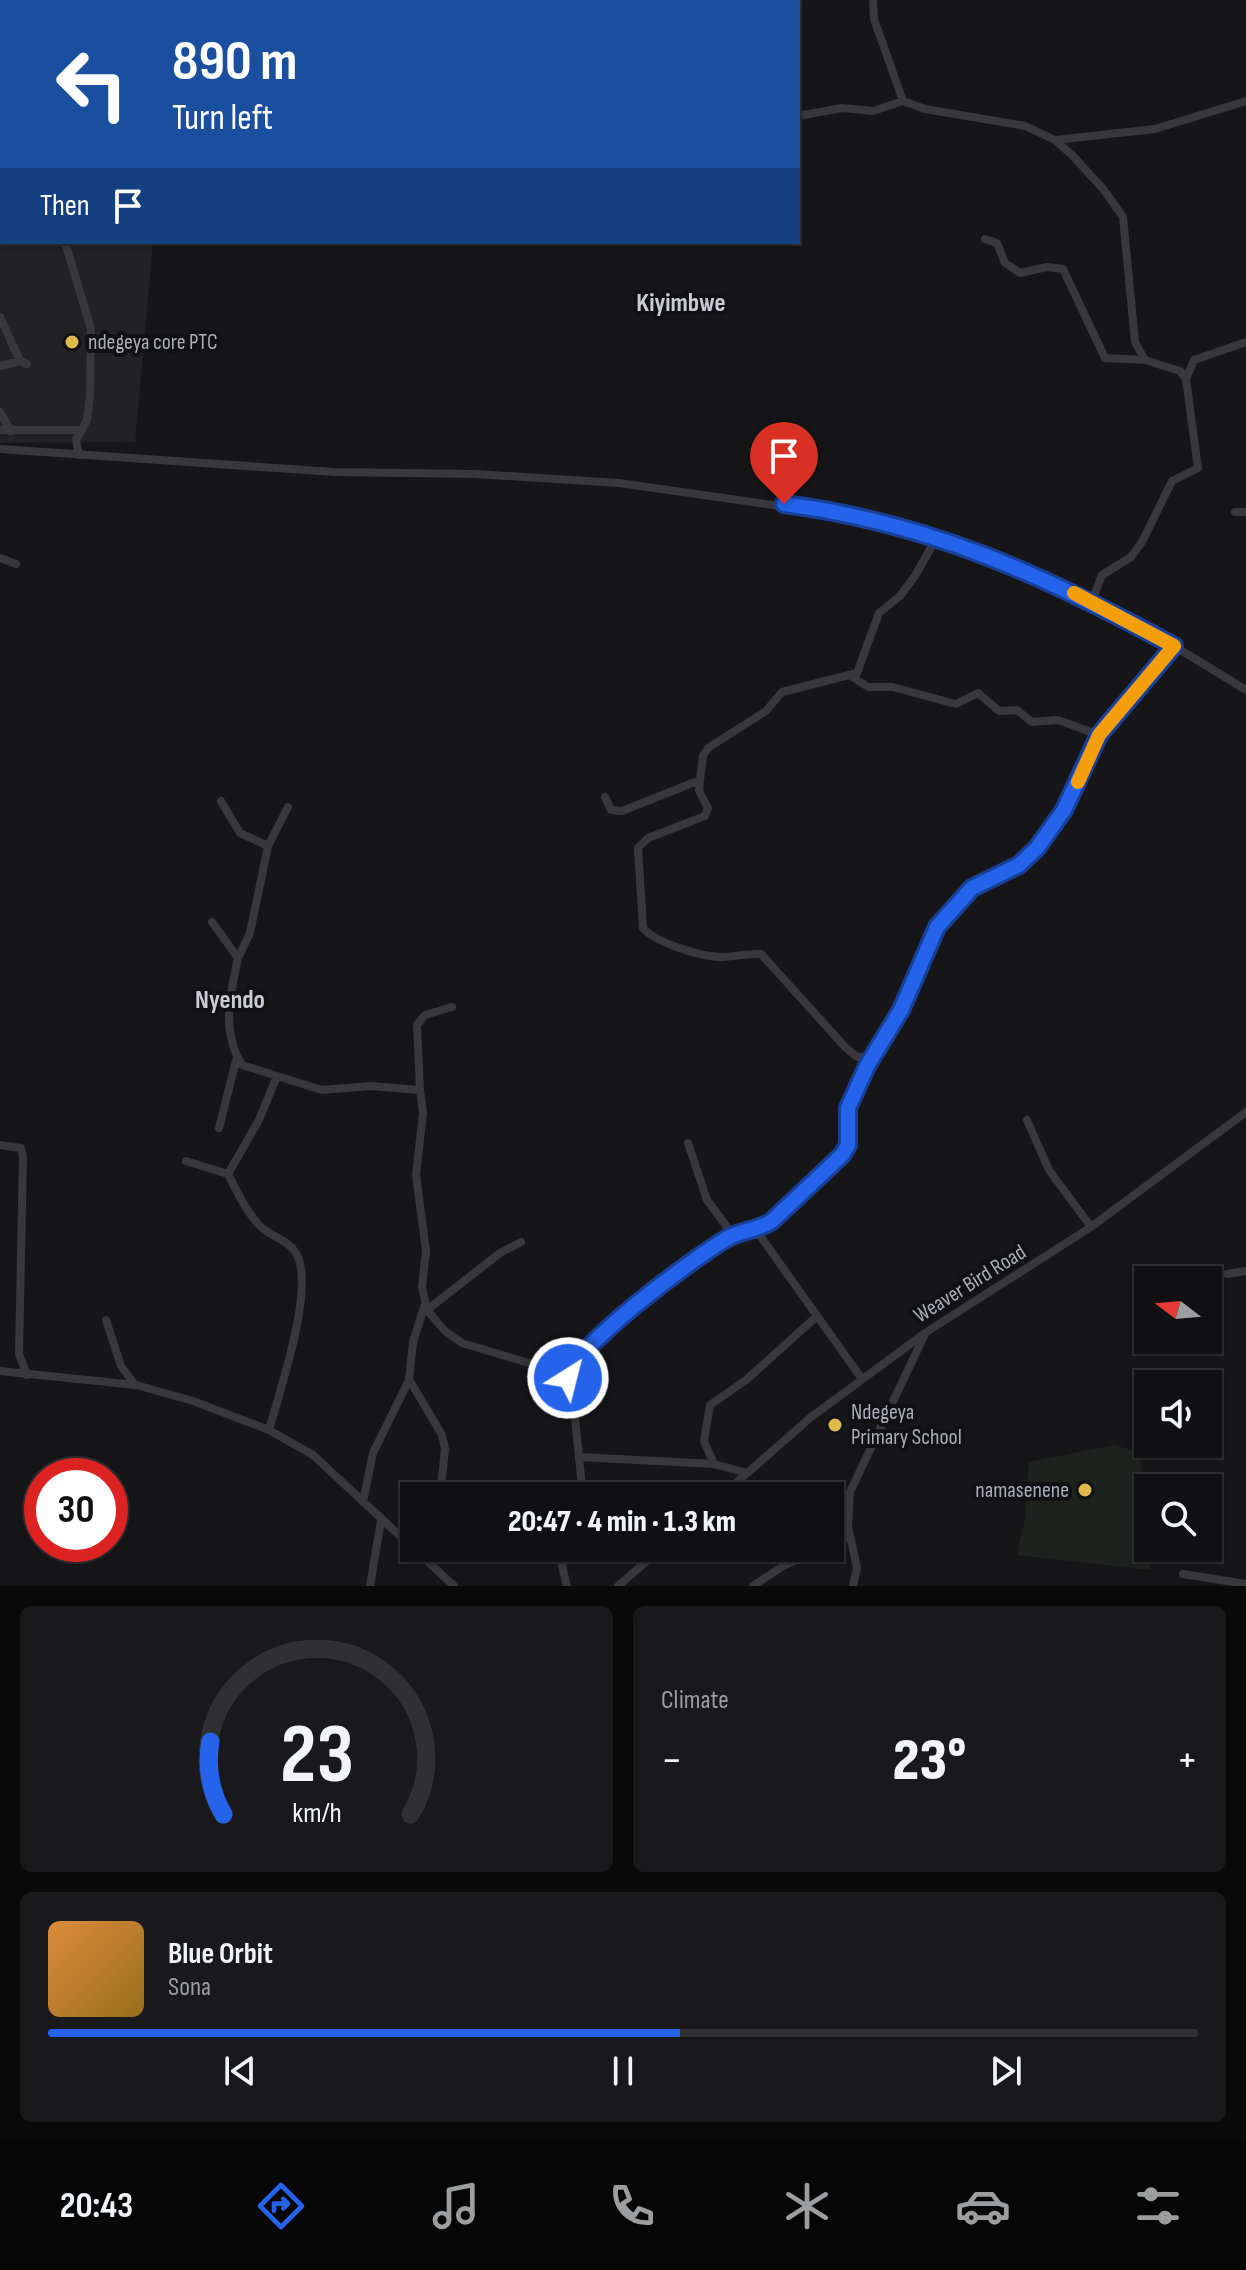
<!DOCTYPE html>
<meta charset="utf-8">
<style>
body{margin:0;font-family:"Sofia Sans Condensed",sans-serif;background:#19191b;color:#f1f3f6;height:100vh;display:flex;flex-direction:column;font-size:30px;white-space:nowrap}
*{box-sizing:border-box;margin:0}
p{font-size:26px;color:#9c9d9f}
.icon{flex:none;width:44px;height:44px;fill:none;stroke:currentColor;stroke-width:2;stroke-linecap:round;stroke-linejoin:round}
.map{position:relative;height:1586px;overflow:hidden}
.sheet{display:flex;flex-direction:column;gap:20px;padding:20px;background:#09090a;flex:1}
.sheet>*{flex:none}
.top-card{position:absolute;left:0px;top:0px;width:800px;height:244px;box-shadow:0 2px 6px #0004,0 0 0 2px #303032;background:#1a4fa0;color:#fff;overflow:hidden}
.needle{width:52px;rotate:286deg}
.buttons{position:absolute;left:1134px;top:1266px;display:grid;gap:16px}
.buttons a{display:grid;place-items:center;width:88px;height:88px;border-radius:0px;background:#101012;box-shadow:0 2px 6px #0004,0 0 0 2px #303032;font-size:40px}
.speed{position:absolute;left:24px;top:1458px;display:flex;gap:16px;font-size:40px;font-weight:700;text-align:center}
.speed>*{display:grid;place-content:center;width:104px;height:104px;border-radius:50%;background:#101012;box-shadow:0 2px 6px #0004,0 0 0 2px #303032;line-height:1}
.speed .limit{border:12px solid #d22;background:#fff;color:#111}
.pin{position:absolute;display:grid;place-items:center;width:68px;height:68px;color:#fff;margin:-82px -34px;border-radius:50% 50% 50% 0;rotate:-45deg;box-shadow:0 0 8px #0007}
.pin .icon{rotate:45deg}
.me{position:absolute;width:88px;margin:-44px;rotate:36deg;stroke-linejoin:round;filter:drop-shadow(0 0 6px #0008)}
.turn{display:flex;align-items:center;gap:28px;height:168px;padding:0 40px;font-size:36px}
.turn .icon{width:104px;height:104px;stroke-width:2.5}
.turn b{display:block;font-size:56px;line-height:68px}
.then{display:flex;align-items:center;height:76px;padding:0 40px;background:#0003;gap:16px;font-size:30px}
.big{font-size:60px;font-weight:800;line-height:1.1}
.sheet .tile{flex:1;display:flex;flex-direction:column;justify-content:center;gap:12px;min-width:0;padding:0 28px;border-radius:12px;background:#19191b}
.sheet .dial{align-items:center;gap:0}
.dial svg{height:208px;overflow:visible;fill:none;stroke:#303032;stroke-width:7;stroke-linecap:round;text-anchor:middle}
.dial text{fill:#f1f3f6;stroke:none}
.song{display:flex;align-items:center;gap:24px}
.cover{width:96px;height:96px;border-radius:12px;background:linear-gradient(135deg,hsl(30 70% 55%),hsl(40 70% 35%))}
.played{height:8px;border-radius:4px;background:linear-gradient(90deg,#2563eb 55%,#303032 55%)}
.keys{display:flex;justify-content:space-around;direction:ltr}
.heat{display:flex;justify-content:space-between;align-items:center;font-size:44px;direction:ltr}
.sheet .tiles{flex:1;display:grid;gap:20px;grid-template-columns:1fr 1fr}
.tile:last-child{grid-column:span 2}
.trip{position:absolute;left:400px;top:1482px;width:444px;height:80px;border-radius:0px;background:#101012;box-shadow:0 2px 6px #0004,0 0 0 2px #303032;font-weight:800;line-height:80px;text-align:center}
.tab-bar{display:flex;height:128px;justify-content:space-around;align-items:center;background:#060607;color:#9c9d9f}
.tab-bar .icon{width:56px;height:56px}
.tab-bar .active{color:#2563eb}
.tab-bar b{font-size:36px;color:#f1f3f6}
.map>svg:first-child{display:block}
.built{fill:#222225}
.green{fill:#1d221e}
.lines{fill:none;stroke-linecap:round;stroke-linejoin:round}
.street{stroke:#38383c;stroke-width:8}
.route-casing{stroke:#184099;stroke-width:20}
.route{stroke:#2563eb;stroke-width:14}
.slow{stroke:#f59e0b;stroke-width:14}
.poi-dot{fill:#ddba49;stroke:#111113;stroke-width:3}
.labels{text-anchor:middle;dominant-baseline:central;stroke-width:8;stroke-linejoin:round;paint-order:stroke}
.poi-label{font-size:22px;fill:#aaacb6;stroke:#111113;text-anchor:start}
.street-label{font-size:22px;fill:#aaacb6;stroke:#111113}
.quarter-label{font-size:26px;font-weight:bold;fill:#caccd3;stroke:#111113}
</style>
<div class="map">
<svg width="1246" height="1586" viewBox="0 0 1246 1586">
<rect width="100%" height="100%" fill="#161618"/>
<path class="built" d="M0 207 2 242H153L135 442 0 443Z"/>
<path class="green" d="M0 0H540L2 2V81Z
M1114 1445 1140 1452 1151 1570 1017 1555 1025 1518 1029 1462Z"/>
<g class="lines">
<path class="street" d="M873 0 874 19 903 101
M798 116 842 108 873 111 903 101 925 109 1025 126 1055 140 1073 156 1104 190 1123 217 1135 342 1145 360 1180 371 1186 379
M1055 140 1155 129 1246 101
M0 177 2 178
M985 239 997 243 1005 263 1020 273 1047 267 1063 269 1105 358 1145 360
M65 242 91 329 90 396 87 420 76 440 79 455
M0 317 20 361
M0 366 20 361 27 364
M0 412 11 431
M0 430H80
M0 449 334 472 474 474 619 483 870 519 983 552 1042 577 1174 646 1246 690
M1235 512H1246
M0 558 16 564
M1092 601 1102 575 1131 557 1142 542 1172 481 1198 468 1186 379 1194 360 1246 342
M851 676 868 687H892L956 704 978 693 999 711 1017 710 1032 722 1058 720 1099 735
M700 780 699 791 708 808 705 816 648 838 638 848 643 928C656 943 702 957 721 957 735 957 748 953 761 954L846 1048 857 1057 874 1056
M605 797 611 810 622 811 700 780 703 756 708 748 766 711 782 692 857 673 879 613 900 596 915 576 937 537
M221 801 240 833 268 846
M212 922 238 958C230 995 221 1032 242 1065L277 1076
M238 958 250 933 268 846 288 807
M420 1090 417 1025 425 1015 452 1007
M1027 1120 1049 1170 1091 1227
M219 1128 237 1057
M688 1143 707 1200 733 1235
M0 1145 21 1148 23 1156 19 1354 27 1375
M186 1161 228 1174
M756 1230 862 1379
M1227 1274 1246 1271
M427 1310 500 1253 521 1242
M106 1320 121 1366 135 1385
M0 1371 136 1385 193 1401 269 1430 313 1455 454 1586
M410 1381 442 1435 445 1449 440 1496
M269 1430C279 1393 316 1287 296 1253 288 1240 272 1237 261 1227 247 1213 237 1192 228 1174L259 1120 277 1076 322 1090 371 1086 420 1090 423 1113 416 1175 426 1251 422 1287 427 1310 445 1331 462 1343 529 1363H542L568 1378
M580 1457 714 1464 747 1473
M714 1464 704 1441 710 1405 746 1380 816 1317
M583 1496 570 1369C605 1325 678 1267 726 1238 741 1230 758 1231 772 1221L845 1152 848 1145V1108L867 1066 893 1027 937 927 972 888 1019 865 1037 848 1064 810 1099 735 1174 646
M721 1496 810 1418 925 1333 1091 1227 1246 1112
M363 1502 373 1453 409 1380 413 1342 425 1304
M830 1544 850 1535
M1183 1574 1246 1584
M370 1586 381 1520
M567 1586 562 1566 569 1548
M618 1586 662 1548
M753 1586 783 1566 822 1548
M853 1586 857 1568 848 1526 850 1492 925 1334"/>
</g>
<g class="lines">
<g class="route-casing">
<path id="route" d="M568 1378C575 1345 694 1258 726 1239 740 1230 757 1231 772 1221L842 1155 848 1145V1108L867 1066 901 1010 937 927 972 888 1019 865 1037 848 1064 810 1099 735 1174 646C1045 576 931 523 784 504"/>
</g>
<use href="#route" class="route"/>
<path class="slow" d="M1074 593 1174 646 1099 735 1078 782"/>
</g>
<g class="poi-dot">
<circle cx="72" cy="342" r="8"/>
<circle cx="835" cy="1425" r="8"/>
<circle cx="1085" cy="1490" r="8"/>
</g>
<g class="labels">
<g class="poi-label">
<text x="88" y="342">ndegeya core PTC</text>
<text x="851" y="1412">Ndegeya<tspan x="851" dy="25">Primary School</tspan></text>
<text x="1069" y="1490" text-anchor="end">namasenene</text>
</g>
<g class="street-label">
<text transform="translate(970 1284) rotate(-32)">Weaver Bird Road</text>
</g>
<g class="quarter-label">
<text x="681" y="303">Kiyimbwe</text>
<text x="230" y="1000">Nyendo</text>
</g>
</g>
</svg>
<div class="buttons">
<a><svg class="needle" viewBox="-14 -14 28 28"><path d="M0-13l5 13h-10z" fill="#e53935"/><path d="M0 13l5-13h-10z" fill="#9c9d9f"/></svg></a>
<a><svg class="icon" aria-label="sound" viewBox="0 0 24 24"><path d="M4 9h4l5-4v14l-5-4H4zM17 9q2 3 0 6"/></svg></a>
<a><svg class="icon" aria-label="search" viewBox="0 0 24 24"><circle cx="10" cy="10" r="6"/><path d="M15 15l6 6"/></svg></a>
</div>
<div class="speed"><div class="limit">30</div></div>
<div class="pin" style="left:784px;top:504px;background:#d93025"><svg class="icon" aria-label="arrive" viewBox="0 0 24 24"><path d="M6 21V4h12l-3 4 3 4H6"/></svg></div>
<svg class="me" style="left:568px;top:1378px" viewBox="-20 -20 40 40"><circle r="17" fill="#2563eb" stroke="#fff" stroke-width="3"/><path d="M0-11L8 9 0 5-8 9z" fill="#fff"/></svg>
<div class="trip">20:47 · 4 min · 1.3 km</div>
<div class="top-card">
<div class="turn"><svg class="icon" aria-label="left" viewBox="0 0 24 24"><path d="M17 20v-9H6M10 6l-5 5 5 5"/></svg><div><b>890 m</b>Turn left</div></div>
<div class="then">Then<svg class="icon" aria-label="arrive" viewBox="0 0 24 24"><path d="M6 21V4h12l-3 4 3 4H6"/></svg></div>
</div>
</div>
<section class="sheet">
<div class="tiles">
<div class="tile dial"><svg viewBox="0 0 100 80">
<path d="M14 69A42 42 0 1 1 86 69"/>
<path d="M14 69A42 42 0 0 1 9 41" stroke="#2563eb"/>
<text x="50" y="56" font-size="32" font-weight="700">23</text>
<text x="50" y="72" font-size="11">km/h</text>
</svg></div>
<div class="tile"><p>Climate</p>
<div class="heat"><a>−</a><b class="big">23°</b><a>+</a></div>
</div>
<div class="tile">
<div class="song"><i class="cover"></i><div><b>Blue Orbit</b><p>Sona</p></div></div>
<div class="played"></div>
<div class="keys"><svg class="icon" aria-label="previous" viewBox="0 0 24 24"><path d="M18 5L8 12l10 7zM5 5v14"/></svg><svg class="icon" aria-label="pause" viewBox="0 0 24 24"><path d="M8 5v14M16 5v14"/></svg><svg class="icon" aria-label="next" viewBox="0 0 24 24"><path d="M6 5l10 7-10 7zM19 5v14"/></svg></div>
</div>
</div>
</section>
<nav class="tab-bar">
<b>20:43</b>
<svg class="icon active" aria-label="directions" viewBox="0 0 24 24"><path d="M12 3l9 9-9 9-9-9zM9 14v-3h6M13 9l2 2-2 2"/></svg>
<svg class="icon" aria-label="music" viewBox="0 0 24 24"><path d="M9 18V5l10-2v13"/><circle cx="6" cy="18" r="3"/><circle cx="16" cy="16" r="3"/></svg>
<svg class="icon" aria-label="phone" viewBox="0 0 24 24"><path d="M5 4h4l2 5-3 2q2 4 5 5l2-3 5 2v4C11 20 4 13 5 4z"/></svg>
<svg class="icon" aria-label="climate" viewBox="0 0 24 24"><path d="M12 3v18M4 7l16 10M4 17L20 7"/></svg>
<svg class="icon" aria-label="car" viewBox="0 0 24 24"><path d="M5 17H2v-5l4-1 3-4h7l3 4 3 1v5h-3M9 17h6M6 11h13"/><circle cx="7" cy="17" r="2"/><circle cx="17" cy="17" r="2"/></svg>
<svg class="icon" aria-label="filters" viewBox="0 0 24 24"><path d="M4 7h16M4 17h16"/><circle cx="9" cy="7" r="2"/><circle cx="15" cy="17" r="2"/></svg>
</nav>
